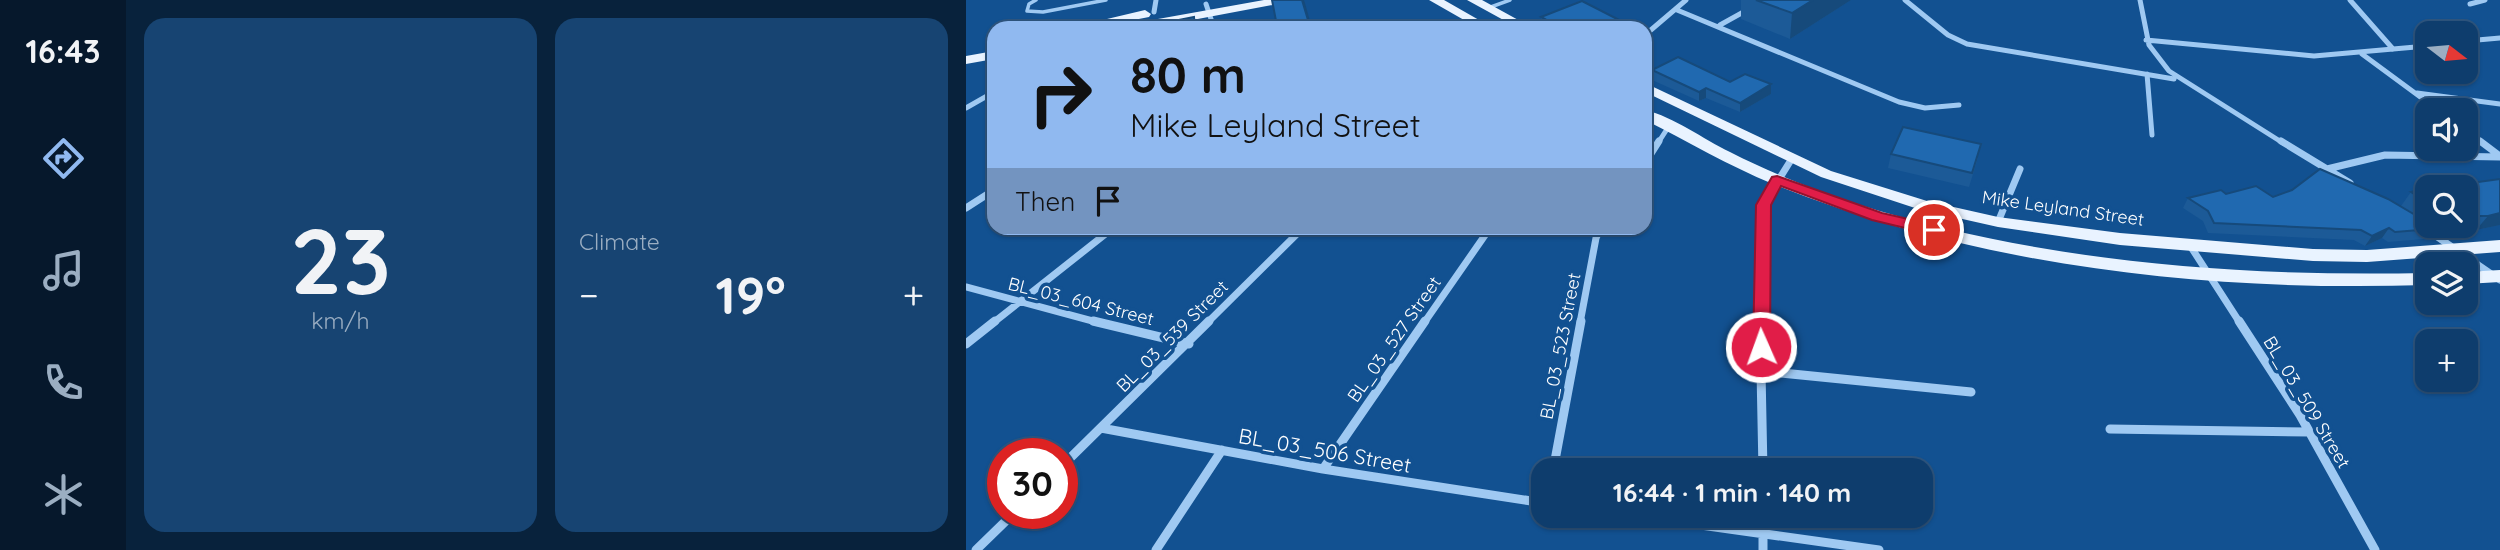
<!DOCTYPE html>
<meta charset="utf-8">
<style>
body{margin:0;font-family:Quicksand,sans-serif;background:#174472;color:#f1f3f6;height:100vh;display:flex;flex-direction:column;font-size:26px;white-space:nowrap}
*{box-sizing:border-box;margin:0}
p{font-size:23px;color:#9baec2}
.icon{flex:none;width:38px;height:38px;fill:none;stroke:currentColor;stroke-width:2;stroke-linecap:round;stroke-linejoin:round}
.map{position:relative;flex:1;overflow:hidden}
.sheet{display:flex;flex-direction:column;gap:18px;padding:18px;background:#08223c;width:840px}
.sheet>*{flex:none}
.top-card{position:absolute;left:21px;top:21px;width:665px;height:214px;border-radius:21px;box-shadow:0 2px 5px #0004,0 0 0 2px #2e5680;background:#90b9f0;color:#111;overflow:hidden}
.needle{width:46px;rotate:106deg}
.tools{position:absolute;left:1449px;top:21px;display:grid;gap:14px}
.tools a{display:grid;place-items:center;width:63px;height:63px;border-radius:14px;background:#0e3d6d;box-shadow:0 2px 5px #0004,0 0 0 2px #2e5680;font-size:35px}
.speed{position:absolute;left:21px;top:438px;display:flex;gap:14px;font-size:35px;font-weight:700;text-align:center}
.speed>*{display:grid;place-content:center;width:91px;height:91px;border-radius:50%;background:#0e3d6d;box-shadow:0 2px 5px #0004,0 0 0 2px #2e5680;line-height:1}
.speed .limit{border:10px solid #d22;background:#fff;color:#111}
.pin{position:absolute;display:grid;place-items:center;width:60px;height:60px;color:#fff;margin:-30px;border:4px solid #fff;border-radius:50%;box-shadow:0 2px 7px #0007}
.me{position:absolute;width:77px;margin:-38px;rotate:358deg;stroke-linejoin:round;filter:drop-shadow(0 0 5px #0008)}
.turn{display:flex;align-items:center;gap:24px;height:147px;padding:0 28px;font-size:32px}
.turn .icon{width:91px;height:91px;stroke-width:2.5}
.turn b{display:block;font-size:49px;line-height:60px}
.then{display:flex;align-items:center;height:66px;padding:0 28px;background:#0003;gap:14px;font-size:26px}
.big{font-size:52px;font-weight:700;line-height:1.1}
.sheet .widget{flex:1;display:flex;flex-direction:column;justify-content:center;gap:10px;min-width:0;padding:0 24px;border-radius:21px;background:#174472}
.sheet .dial{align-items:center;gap:0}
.dial b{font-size:91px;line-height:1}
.heat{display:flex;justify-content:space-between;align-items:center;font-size:38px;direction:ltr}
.sheet .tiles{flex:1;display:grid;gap:18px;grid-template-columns:repeat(2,1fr)}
.trip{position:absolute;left:565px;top:458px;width:402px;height:70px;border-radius:21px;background:#0e3d6d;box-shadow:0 2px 5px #0004,0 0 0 2px #2e5680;font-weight:700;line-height:70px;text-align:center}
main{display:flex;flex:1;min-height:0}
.dock{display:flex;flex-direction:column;width:126px;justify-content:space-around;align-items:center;background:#06182c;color:#9baec2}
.dock .icon{width:49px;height:49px}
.dock .active{color:#90b9f0}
.dock b{font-size:32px;color:#f1f3f6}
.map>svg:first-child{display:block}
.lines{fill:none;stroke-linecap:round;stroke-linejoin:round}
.lane{stroke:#9fc9f2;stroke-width:3.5}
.street-far2{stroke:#9fc9f2;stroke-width:5}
.street-far1{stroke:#9fc9f2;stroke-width:7}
.street{stroke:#9fc9f2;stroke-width:9}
.primary{fill:#e9f3ff;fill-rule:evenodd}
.wall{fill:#1c5a97}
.shaded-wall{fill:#164a7b}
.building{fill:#2069b0;stroke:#164a7b;stroke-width:2}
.route{fill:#e11d48;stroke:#92132f;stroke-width:2}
.labels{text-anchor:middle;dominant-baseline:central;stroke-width:7;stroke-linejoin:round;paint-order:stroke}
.street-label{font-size:18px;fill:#fff;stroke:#125191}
.near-street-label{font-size:21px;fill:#fff;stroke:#125191}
</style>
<main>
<nav class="dock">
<b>16:43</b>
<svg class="icon active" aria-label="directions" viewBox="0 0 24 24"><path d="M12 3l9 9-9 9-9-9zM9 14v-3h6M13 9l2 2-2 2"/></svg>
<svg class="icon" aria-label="music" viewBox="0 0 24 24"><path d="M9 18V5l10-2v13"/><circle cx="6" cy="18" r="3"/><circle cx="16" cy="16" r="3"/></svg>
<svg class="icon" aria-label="phone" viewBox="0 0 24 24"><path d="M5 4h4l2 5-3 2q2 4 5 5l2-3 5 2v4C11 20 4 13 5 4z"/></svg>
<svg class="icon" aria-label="climate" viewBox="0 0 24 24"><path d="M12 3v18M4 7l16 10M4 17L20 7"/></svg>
</nav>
<section class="sheet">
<div class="tiles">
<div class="widget dial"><b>23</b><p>km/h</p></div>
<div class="widget"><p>Climate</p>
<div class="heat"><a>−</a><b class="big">19°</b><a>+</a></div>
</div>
</div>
</section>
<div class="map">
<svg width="1534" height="550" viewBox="0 0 1534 550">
<rect width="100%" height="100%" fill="#125191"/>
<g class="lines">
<path class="lane" d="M70 0 63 4 61 11 77 12 140 0
M522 8 544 0"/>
<path class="street-far2" d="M939 0 982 35 1001 44 1208 79
M1174 0 1183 45 1203 71 1317 143
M1384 0 1427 49
M240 4 248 28
M1504 4 1519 0
M711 10 933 102 959 108 993 105
M188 12 190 0
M754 25 799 0
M679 35 720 0
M1180 40 1348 56 1461 46
M1500 41 1534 38
M1396 54 1472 110
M1181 74 1186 135
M1451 93 1534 104
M0 108 28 92
M1500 131 1516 143
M692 143 703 126"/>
<path class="street-far1" d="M1315 141 1384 183
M1514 141 1534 156
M679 163 693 141
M1361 169 1419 155 1534 157
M0 208 28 190
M1032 222 1054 169
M1457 227 1534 280
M1225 247 1274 323
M0 287 134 323
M27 323 147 228
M241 323 337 228
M458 323 524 228
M614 323 630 238 635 228
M794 323 797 205 825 160"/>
<path class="street" d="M127 321 223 344
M794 321 797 471
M1273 321 1334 415 1409 550
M0 344 29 321
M796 371 1005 392
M135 428 357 469 578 503
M1144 429 1343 432
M96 466 243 321
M357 469 459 321
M587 471 615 321
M671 516 913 550
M797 516V550
M10 550 48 513
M190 550 256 450"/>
<path class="primary" d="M298 0H323L317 3 184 28H158L164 24Z
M463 0H478L527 28H512Z
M501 0H516L567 28H552Z
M179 10 185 14 183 17 127 28H103Z
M28 51V59L0 64V56Z
M679 83 865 171 961 201 1032 217 1154 233 1347 249 1401 250 1534 240V252L1401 262 1347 261 1154 245 1032 227 952 209 855 177 679 92Z
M679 110C708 117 737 139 764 152 805 173 848 190 891 204 1075 262 1269 277 1461 273V285C1240 292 1013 267 807 184 763 166 721 141 679 120Z
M1534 270V282L1500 284V272Z"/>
</g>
<path class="wall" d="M775 0H885L824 39 775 19Z
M575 17 662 28H580L576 26Z
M686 70 764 82 805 84V94L774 112 740 98 733 101 686 80Z
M925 154 1012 158 1003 187 922 168Z
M1534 179V225L1510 230 1474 231 1466 226H1500V187Z
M1461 189V226L1466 229 1458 239 1422 242 1416 238 1399 246 1388 240 1242 233 1237 221 1217 208 1222 198 1260 194 1435 206 1445 192Z"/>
<path class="shaded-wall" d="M336 0H338L339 3 346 28H312L311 26Z
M847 0H885L824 39 826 13Z
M228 17 232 26V28H229Z
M805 84V94L774 112V103Z
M740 88V98L733 101V92Z
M1534 213V225L1510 230 1522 216Z
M1423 228 1416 238 1399 246 1406 236Z"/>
<path class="building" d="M306 0H336L342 20 311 26Z
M790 0H847L826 13Z
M616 1 661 24 651 28H595L575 17Z
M228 17 229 28H177V27Z
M712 57 764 82 779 74 805 84 774 103 740 88 733 92 686 70Z
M937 127 1015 144 1006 173 925 154Z
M1354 169 1422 199 1461 222V223L1459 224 1466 229 1429 232 1423 228 1406 236 1395 230 1248 223 1242 211 1222 198 1255 190 1260 194 1290 186 1307 197 1326 190Z
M1534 179V213L1522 216H1500V187H1476Z
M1461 189V202L1445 192Z"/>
<path class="route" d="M811 176 916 213 973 226 975 230 968 235 906 220 815 186 805 205 804 347 795 354 787 347 790 205 806 177Z"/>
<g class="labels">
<g class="street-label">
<text transform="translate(1097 208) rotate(8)">Mike Leyland Street</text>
<text transform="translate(115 301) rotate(14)">BL_03_604 Street</text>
<text transform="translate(206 336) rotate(-45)">BL_03_539 Street</text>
<text transform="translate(428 339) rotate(-55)">BL_03_527 Street</text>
<text transform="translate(594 346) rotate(-79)">BL_03_523 Street</text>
<text transform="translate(1341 402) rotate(59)">BL_03_509 Street</text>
</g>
<g class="near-street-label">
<text transform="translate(359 450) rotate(10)">BL_03_506 Street</text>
</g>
</g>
</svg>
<div class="tools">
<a><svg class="needle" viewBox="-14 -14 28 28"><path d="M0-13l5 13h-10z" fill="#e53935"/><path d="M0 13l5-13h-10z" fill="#9baec2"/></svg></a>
<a><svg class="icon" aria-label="sound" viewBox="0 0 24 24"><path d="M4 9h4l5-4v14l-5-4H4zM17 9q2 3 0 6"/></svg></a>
<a><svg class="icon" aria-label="search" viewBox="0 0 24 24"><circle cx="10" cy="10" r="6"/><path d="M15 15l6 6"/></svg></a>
<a><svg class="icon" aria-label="layers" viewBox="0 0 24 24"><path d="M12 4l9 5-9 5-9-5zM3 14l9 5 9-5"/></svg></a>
<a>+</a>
</div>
<div class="speed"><div class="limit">30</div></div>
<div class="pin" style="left:968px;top:230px;background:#d93025"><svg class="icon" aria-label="arrive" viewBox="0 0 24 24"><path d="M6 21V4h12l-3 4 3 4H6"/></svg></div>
<svg class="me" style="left:795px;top:347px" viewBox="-20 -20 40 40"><circle r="17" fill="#e11d48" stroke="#fff" stroke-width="3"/><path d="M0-11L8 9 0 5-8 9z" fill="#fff"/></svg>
<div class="trip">16:44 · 1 min · 140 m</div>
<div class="top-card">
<div class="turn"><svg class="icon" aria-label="right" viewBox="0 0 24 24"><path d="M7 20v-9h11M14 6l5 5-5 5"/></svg><div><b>80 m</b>Mike Leyland Street</div></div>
<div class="then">Then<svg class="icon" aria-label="arrive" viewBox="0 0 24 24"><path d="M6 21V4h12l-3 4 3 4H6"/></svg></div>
</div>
</div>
</main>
